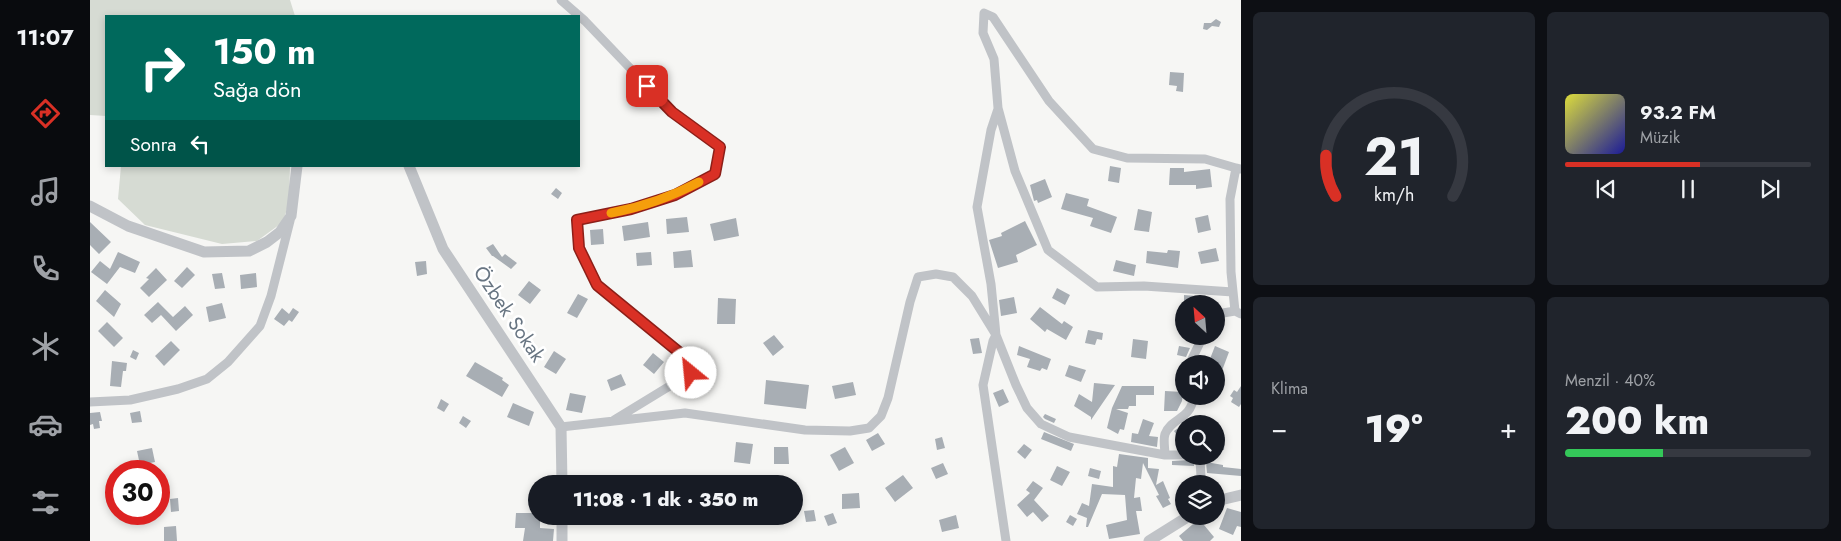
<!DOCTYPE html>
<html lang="tr">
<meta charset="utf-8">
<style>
body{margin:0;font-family:Jost,sans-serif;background:#20242c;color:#f1f3f6;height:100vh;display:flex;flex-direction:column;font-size:19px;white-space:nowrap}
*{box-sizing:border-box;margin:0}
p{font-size:16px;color:#9ea1a6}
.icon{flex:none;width:28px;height:28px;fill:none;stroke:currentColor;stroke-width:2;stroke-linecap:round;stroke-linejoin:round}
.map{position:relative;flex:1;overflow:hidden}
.panel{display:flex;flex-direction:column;gap:12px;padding:12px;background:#0d0f14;width:600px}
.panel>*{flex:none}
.top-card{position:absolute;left:15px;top:15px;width:475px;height:152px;border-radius:0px;box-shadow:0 2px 8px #0003;background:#00695c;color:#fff;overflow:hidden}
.needle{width:32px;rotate:334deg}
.fabs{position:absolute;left:1085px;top:295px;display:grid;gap:10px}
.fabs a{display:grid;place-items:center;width:50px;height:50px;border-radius:50%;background:#171b24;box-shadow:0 2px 8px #0003;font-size:25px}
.speed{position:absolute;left:15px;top:460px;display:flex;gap:10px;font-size:25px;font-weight:700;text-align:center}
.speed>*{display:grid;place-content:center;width:65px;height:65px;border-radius:50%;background:#171b24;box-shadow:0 2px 8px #0003;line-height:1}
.speed .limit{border:8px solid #d22;background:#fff;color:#111}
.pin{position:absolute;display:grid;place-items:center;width:42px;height:42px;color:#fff;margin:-21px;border-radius:10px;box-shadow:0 2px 8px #0006}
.me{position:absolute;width:55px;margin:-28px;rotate:332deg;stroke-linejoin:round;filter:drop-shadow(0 0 4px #0008)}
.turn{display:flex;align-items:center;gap:18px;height:105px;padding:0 25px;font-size:22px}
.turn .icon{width:65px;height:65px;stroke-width:2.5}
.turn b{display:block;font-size:35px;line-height:42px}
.then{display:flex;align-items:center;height:48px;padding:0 25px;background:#0003;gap:10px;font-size:19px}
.big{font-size:38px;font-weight:800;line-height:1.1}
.panel .widget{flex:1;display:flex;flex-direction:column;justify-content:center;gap:8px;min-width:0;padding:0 18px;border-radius:8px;background:#20242c}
.panel .dial{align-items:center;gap:0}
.dial svg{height:130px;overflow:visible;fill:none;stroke:#363941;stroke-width:7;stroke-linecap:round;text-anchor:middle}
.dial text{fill:#f1f3f6;stroke:none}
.song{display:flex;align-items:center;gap:15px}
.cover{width:60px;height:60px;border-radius:8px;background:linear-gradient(135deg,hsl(60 70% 55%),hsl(240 70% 35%))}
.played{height:5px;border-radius:2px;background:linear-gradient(90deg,#d93025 55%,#363941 55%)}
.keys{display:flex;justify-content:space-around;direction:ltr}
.heat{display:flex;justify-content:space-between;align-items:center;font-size:28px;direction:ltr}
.charge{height:8px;border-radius:4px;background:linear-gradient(90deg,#34c759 40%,#363941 0)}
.panel .tiles{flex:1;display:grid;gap:12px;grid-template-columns:repeat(2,1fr)}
.trip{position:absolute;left:438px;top:475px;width:275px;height:50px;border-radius:25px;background:#171b24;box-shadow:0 2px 8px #0003;font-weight:800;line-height:50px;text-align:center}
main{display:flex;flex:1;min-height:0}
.dock{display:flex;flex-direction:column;width:90px;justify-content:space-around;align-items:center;background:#090b0e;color:#9ea1a6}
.dock .icon{width:35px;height:35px}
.dock .current{color:#d93025}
.dock b{font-size:22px;color:#f1f3f6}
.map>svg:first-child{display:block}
.green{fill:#d6dbd3}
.building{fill:#a8aeb4}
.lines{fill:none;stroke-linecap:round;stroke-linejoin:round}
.minor{stroke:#c0c3c7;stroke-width:9}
.tertiary{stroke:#c0c3c7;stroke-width:11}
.route-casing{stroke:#8d1f18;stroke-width:12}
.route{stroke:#d93025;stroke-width:9}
.slow{stroke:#f59e0b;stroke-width:9}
.labels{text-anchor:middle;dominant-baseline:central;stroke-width:5;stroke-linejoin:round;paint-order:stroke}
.street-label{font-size:20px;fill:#687582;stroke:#fff}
</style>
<main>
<nav class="dock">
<b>11:07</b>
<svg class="icon current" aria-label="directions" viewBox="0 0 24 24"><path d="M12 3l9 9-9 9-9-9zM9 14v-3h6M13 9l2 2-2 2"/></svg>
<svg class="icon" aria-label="music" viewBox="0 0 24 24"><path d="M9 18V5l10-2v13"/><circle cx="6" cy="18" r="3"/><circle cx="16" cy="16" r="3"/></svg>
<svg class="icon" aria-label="phone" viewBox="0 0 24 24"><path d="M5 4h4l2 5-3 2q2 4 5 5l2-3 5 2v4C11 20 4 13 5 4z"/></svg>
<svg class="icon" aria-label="climate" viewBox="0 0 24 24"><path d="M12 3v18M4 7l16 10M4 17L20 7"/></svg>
<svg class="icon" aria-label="car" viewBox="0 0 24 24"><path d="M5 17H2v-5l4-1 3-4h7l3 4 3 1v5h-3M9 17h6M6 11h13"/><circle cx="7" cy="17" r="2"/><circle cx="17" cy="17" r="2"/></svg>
<svg class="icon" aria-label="filters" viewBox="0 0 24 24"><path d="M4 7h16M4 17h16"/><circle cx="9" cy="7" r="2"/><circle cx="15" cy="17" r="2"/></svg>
</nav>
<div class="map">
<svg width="1151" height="541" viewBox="0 0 1151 541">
<rect width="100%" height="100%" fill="#f6f6f4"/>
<path class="green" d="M0 0H200L205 16H16V116L0 115Z
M31 166H200L199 202 193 222 167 241 132 244 55 225 28 199Z"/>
<path class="building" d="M1126 19 1131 22 1129 27 1122 26 1117 30 1113 29 1114 23H1121Z
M1080 72 1094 73 1093 92 1086 91 1087 86 1079 85Z
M1020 166 1031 168 1029 183 1018 181Z
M1080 168H1094V172L1120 169 1122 187 1106 189V185H1079Z
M955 179 962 197 948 203 947 200 944 201 940 185Z
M466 188 472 193 468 199 461 194Z
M976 193 999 199 997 206 1027 217 1021 233 1000 226 1003 218 971 209Z
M1048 209 1062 212 1059 232 1044 230Z
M1118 215 1121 230 1108 233 1105 218Z
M597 217 599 232 577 234 576 219Z
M646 218 649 236 624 241 620 224Z
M935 221 947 245 926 255 928 262 908 268 899 240 912 236 911 233Z
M0 222 21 242 9 254 0 245Z
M558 222 560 237 534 241 532 226Z
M513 229 514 244 501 245 500 230Z
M403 244 412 257 415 254 427 263 421 269 403 256H402L396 248Z
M1126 248 1129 261 1111 264 1108 252Z
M601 250 603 267 584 268 583 252Z
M1078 250 1090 251 1088 268 1056 263 1057 251 1077 253Z
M28 252 50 262 45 273 30 267 17 284 1 272 10 261 20 269Z
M561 252 562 265 547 266 546 253Z
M1026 260 1046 265 1044 276 1023 271Z
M336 261 337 274 327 276 325 262Z
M97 267 105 275 92 288 84 281Z
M66 268 77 280 59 297 50 288 59 279 56 278Z
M132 273 135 288 125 289 122 274Z
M166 273 167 287 151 289 150 275Z
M439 281 451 290 440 304 428 295Z
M967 288 980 295 975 305 962 298Z
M15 290 31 304 24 317 6 301Z
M488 294 498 299 487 318 477 313Z
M1094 295 1118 297V304H1094Z
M924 297 927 313 911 316 909 300Z
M628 298 646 299 645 324H627Z
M68 302 83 317 95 306 103 315 86 331 71 315 62 323 54 315Z
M132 303 136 318 119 322 116 307Z
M950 307 972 324 974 321 983 327 976 340 957 329 955 332 940 319Z
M192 308 199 314 203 308 209 312 202 322 199 320 194 326 184 319Z
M17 322 33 338 24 347 8 331Z
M998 330 1013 333 1012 340 1007 339 1005 345 995 343Z
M684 335 694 347 683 356 673 343Z
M889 338 892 353 883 354 880 339Z
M1043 339 1058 341 1056 359 1041 357Z
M81 341 90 350 74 366 65 356Z
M929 346 961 359 957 370 952 368 950 371 937 367 940 359 927 355Z
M1089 346 1100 348 1096 357 1087 355Z
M1125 346 1139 352 1127 384 1126 364H1118Z
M43 350 49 353 46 360 40 357Z
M464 351 476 359 466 374 454 367Z
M563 353 574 362 564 374 553 365Z
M22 361 37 363 36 371H33L31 387 20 386Z
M385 362 413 378 412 380 419 385 412 397 376 376Z
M979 365 996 370 991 382 975 376Z
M531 374 536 385 521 391 517 380Z
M676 380 719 385 716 409 674 404Z
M763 382 766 395 745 399 742 386Z
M1004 383 1025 385 1001 420V417L984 406 989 394 1002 402Z
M1032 386H1064V395H1046V406H1039L1038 409H1026L1038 413 1034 430 1030 429 1028 434 1017 428 1022 408Z
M1151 386V404L1149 407 1141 402 1143 398 1140 396 1144 390 1147 392Z
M913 389 919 402 909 407 903 393Z
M1075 391 1093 392 1092 401 1087 411H1074Z
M480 393 496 396 492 413 476 410Z
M351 399 359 404 354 412 347 408Z
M423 403 444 412 439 426 417 417Z
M50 411 52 422 42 423 40 413Z
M10 412 12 421H9L10 428 4 429 3 424 0 425V413Z
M955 414 966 419 964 423 955 419 953 417Z
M373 416 381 421 376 428 369 423Z
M1053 419 1064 423 1059 436 1068 437 1067 447 1041 442 1042 433 1048 434Z
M1094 424V446L1084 431Z
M954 432 984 444 981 451 951 439Z
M788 433 795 444 782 451 776 440Z
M1126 436 1135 437 1134 450H1126Z
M852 437 855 448 847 450 845 439Z
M646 442 663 444 660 464 644 462Z
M934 444 942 450 935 459 927 452Z
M684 447H698L699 464H684Z
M755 447 764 463 749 471 740 455Z
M62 448 65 462 50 465 47 451Z
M1029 454 1058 458V468L1069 469 1066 485 1073 481 1080 498 1078 499 1081 504 1073 508 1066 496 1069 495 1053 463 1051 479 1046 478 1044 498 1050 497 1052 511H1046L1050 534 1019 539 1016 525 1037 520 1035 495 1012 494 998 527H996L997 518 987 514 992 503 999 506 1002 484 1023 487V466L1027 467Z
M1098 460 1104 463V466L1082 465V461Z
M1116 462 1133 465V467L1151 469V476L1117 473Z
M853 463 858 474 846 479 841 468Z
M967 466 980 472 972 486 960 480Z
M1000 468 1011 471 1009 479 998 476Z
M813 475 823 488 805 502 795 488Z
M943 481 953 488 944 500 959 516 952 522 943 512 937 517 927 505 940 493 936 490Z
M769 493 770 508 752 509V494Z
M88 498 89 511 81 512 80 499Z
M1137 508 1151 512V527L1147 526 1143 535 1129 529Z
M724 510 726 521 716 522 714 511Z
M426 513H446V516H450V528L464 529 463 541H433L435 528H425Z
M743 513 747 523 738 526 734 516Z
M866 515 869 528 852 532 849 520Z
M980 515 987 519 983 526 976 522Z
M1109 519 1124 537 1120 541H1093L1089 536Z
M86 526 87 541H74V527Z"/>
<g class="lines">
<path class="minor" d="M471 0 495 21 582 112 630 147 625 174 585 195 541 209 487 220 489 248 507 285 601 362V373L524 420
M908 109 901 130 887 207 901 284 906 335 903 341 893 385 916 541
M1143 292 1054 286 1007 287 958 250 925 171 908 108 904 59 893 33 894 13 903 17 959 101 1003 149 1037 158 1115 159 1146 168
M1145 311 1141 272 1140 199 1146 168 1151 169
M1126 320 1133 313 1145 311 1151 314
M1102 364V359L1113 336
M0 402 40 400 88 389 117 379 138 362 170 326 181 296 200 221
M471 427 595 413 715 430 760 431 779 428 791 416 798 398 820 302 828 277 846 274 863 277 882 296 906 335 926 385 937 408 951 424 979 437 1075 455C1075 449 1073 440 1075 434 1083 416 1100 421 1104 396
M1075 455H1094
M1104 456 1110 459 1111 477 1114 484"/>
<path class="tertiary" d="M319 166 353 249 471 427 472 484
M0 206 38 226 114 252 159 251 177 242 190 232 201 216 207 166
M1126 501 1151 495
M472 516V541
M1059 541 1099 516"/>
</g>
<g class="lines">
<g class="route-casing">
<path id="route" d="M557 86 582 112 630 147 625 174 585 195 541 209 487 220 489 248 507 285 601 362V373"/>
</g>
<use href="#route" class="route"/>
<path class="slow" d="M521 213C552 207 581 197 609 182"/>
</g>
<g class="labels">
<g class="street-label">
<text transform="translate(419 314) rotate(56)">Özbek Sokak</text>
</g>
</g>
</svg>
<div class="fabs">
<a><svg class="needle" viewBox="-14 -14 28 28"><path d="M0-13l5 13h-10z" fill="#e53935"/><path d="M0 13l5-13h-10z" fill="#9ea1a6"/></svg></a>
<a><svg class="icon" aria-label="sound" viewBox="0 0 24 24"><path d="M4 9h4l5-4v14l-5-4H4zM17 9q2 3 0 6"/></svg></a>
<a><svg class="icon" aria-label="search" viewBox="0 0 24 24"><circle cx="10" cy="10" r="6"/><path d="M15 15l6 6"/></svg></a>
<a><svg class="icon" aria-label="layers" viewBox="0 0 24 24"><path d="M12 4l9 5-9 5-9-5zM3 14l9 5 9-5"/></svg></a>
</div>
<div class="speed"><div class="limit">30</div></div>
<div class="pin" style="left:557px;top:86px;background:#d93025"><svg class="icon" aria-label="arrive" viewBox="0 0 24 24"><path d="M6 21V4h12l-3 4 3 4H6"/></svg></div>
<svg class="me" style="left:601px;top:373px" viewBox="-20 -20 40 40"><circle r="19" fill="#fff"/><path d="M0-13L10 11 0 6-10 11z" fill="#d93025"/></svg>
<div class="trip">11:08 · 1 dk · 350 m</div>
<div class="top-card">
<div class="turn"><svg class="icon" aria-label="right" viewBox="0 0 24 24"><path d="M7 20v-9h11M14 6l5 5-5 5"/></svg><div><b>150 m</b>Sağa dön</div></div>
<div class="then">Sonra<svg class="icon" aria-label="left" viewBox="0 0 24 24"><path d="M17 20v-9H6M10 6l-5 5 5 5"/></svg></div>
</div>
</div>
<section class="panel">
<div class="tiles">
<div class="widget dial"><svg viewBox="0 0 100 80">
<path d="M14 69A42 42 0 1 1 86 69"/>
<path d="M14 69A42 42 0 0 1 8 44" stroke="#d93025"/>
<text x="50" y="56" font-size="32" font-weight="700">21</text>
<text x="50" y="72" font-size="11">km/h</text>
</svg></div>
<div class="widget">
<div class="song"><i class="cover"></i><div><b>93.2 FM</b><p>Müzik</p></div></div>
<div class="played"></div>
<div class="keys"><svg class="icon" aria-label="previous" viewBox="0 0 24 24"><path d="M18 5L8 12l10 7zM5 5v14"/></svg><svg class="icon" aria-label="pause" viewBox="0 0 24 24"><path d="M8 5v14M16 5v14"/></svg><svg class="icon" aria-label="next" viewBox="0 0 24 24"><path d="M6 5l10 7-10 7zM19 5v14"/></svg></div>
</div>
<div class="widget"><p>Klima</p>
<div class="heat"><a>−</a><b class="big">19°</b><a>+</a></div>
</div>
<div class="widget"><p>Menzil · 40%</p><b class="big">200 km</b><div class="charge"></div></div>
</div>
</section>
</main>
